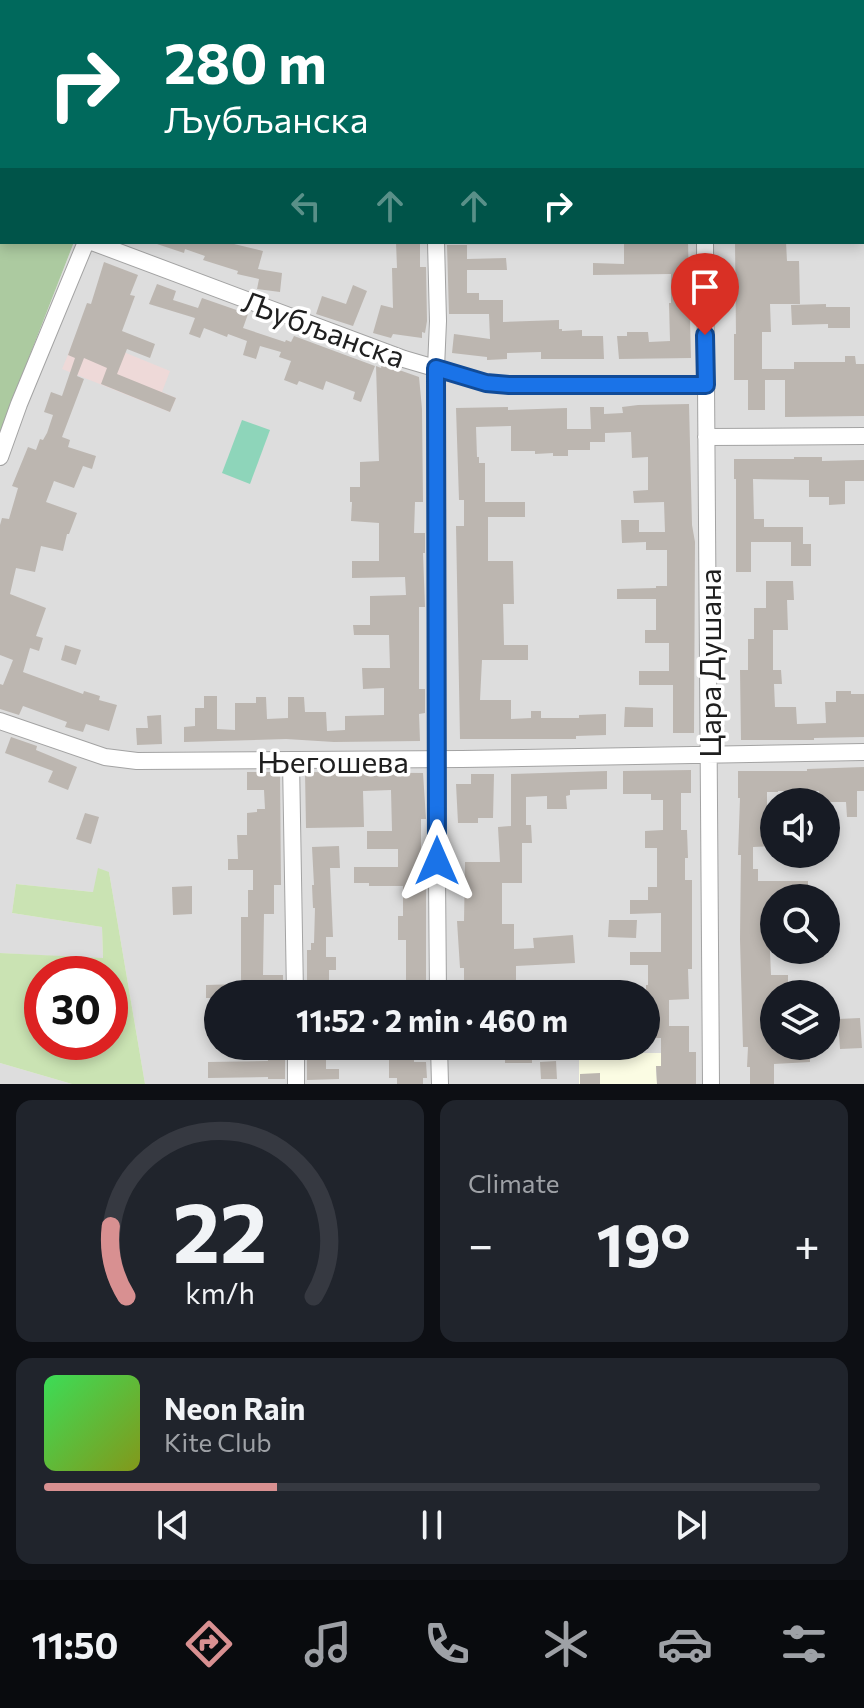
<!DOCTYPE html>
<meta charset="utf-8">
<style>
body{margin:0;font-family:Commissioner,sans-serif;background:#20242c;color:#f1f3f6;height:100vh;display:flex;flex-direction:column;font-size:30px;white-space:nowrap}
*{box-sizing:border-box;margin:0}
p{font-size:26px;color:#9ea1a6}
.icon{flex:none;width:44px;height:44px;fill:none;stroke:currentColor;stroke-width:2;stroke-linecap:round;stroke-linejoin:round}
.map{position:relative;height:1084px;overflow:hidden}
.drawer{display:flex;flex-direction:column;gap:16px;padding:16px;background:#0d0f14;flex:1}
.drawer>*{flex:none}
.banner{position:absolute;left:0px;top:0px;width:864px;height:244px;box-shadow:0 4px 12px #0003;background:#00695c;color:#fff;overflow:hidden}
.buttons{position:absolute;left:760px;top:788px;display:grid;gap:16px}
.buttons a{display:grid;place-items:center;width:80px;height:80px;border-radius:50%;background:#171b24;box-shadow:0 4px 12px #0003;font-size:40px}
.speed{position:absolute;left:24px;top:956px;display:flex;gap:16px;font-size:40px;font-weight:700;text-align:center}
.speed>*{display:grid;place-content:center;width:104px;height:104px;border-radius:50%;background:#171b24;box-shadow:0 4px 12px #0003;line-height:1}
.speed .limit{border:12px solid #d22;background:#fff;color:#111}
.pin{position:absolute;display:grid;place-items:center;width:68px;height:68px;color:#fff;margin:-82px -34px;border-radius:50% 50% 50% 0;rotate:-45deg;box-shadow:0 0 8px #0007}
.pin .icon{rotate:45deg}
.me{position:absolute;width:88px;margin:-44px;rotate:0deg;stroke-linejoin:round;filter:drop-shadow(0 0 6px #0008)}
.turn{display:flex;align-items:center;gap:28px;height:168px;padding:0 32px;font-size:36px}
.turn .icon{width:104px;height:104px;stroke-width:2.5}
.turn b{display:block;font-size:56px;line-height:68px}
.lanes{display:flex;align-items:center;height:76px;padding:0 32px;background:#0003;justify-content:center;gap:40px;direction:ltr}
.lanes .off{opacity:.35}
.big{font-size:60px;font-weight:700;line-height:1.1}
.drawer .card{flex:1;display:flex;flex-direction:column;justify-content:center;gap:12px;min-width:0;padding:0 28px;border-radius:16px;background:#20242c}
.drawer .dial{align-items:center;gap:0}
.dial svg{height:208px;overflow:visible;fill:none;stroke:#363941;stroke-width:7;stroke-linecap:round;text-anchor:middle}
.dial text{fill:#f1f3f6;stroke:none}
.song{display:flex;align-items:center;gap:24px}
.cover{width:96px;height:96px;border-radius:12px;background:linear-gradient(135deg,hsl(130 70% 55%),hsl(70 70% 35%))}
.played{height:8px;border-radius:4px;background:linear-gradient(90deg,#d89091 30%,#363941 30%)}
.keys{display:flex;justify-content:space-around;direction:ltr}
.heat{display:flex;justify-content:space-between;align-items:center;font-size:44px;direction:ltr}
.drawer .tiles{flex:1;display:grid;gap:16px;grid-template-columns:1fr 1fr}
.card:last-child{grid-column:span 2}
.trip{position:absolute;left:204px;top:980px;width:456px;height:80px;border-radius:40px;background:#171b24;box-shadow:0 4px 12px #0003;font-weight:700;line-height:80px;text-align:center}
.tabs{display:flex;height:128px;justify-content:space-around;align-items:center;background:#090b0e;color:#9ea1a6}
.tabs .icon{width:56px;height:56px}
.tabs .on{color:#d89091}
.tabs b{font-size:36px;color:#f1f3f6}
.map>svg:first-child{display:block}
.residential{fill:#ddd;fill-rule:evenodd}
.commercial{fill:#eed9d8}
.education{fill:#fbfce3}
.grass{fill:#cae3b3;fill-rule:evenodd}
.forest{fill:#accaa0}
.pitch{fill:#8ed5ba}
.building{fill:#bcb6b0}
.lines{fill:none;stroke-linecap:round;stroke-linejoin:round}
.minor-casing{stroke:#a3a3a3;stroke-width:18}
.minor{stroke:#fff;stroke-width:16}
.route-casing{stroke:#114b97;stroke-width:20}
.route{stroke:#1a73e8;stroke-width:14}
.labels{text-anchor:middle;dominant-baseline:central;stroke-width:7;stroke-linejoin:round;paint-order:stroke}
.street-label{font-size:30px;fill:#1f1f1f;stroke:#fff}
</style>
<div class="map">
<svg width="864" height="1084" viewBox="0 0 864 1084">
<rect width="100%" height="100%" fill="#efece7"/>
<path class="residential" d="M169 0H864V1084H145L109 872 93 892 16 884 12 913 102 927 103 959 0 953V432L74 242H862V2H168ZM774 802H826V854H774ZM774 898H826V950H774ZM218 994H646V1046H218ZM774 994H826V1046H774Z
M0 1063 72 1084H0Z"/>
<path class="commercial" d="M77 333 170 371 162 392 176 398 170 412 62 369Z"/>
<path class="education" d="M579 1053H667V1066H656L657 1084H579Z"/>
<path class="grass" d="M98 868 109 872 145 1084H72L0 1063V953L103 958 102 927 12 913 16 884 93 892ZM42 974H110V1042H42Z"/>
<path class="forest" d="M0 0H169L168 2H2V242H74L0 432Z"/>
<path class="pitch" d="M242 420 270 430 250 484 222 473Z"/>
<path class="building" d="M157 242H235L234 244 263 251 258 269 282 273 280 292 257 289 259 279 237 274 238 271 203 260 205 256 185 249 184 253 157 244Z
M396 242H420V267H426L427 321 425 333 422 332V338L393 334 391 338 373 333 381 305 393 308 392 268H397Z
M624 242H688L691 358 619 359 617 336H627V332H648L649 342 670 341 669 303H671V274L593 275V263L624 264Z
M735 242H786L787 261H799L800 304H770L771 332H762V369H794V362H845V356H855L856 364H864V416L785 417V380H765V410H748V380H734V334H736Z
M447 245H467V259L506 258 507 270H467V293H479V300H503V322L559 320V329H562V331L582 330V336H603L604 359H541V352L507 353V359L487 360V357L452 353 454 334 490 339 489 314H449Z
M104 262 138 275 130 295 135 296 122 331 155 344 150 358 127 349 117 374 176 398 170 412 101 384 107 368 84 358 77 376 84 379 62 437 70 440 68 447 96 456 92 469 83 466 74 488 54 481 46 502 77 513 69 534H67L63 551 41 546 35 572 16 568 10 594 46 608 36 636 43 638 39 651 30 648 23 672 83 694 84 691 100 696 99 700 117 705 109 731 86 724 83 732 65 727 67 722 23 706 19 715 0 709V684L3 685 13 660 0 655V525L2 518 9 519 18 488 12 486 28 447 36 450 40 439 43 440 47 433 53 415 44 412 51 392 62 396 75 358 68 355 87 303 91 304Z
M157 284 176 291 173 300 198 308 202 298 248 314 243 328 285 342 286 340 291 342 294 336 375 366 361 402 353 399 355 392 326 381 323 390 299 381 297 385 284 380 291 361 279 357 281 352 260 346 256 359 243 355 247 341 228 334 227 337 204 328 200 338 189 334 195 318 149 304Z
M353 285 367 291 353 326 316 314 322 296 346 304Z
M826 304V307H850V328H828V324L792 325 791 305Z
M382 364 419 377 422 409 423 502H415L414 533H425V553H423L425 607H419V689H425V713L419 714 420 741 334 742 286 739 184 742V727L195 726V708H204V696H217V729L235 730V703H256V697H266L267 719 288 718V697H304L305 712H326L327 731 345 730V716L384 715V688L363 689 362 668H390L389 635H354L353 625H370V596L406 595 405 577 352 578V561H379V523L351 521 352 502H350V487H360V462L379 461 376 366 381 368Z
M689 404 692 525 695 542 694 733H673V685H639V671H669V643H645V630H656V599H617V589L656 588V586H667V550H646V542L622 543 621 520H639V532H665L664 502 634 503 633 491 648 490V457L632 458 631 432 605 433V442H590V450H568V456H553V453L535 454V451H511V426L476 427 477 457H479V463H485V502H525V517H488V561H513L514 604H503L504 645H528V660H482L480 700H511V719L531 718V711H541V718H579V715L606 714V735L576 736V739H460L456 526H464V500H459L456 408 508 407V410L567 408V429H591L590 407H604V414L623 413 622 407 638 405Z
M794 457H822V461L864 460V481H845V504L829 505V497H809V480L753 479 754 519H764V527H803V544H811V566H791V542H751V572H736V479H734V459H794Z
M766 581H793L794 600H787L788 630H773V670H781L782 684H774L775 707H796L797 724 826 723 825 702H836V691H851V694H864V737L814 738V740H741L740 670H748V639H754V608H766Z
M65 645 81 650 76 665 61 660Z
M625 707 653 708V727H624Z
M161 715 162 744 137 745 136 728H148L147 716Z
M11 737 37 746 36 750 77 767 68 790 48 782 53 771 5 753Z
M864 767V791H857V817H847L846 802H820L819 791H778V792H767V832H774V846L753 847V869H758V881H808V893L784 894V898H774V927H769L771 975H788V993H774V1046H808L810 1048V1062L774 1064V1084H750V1067H747L748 1047H743L740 939 741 855H738L740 798H738V771H807V769Z
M691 770V793H681V830H687L688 858H685V880H692V969H688L689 999 669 1000V1026H689V1052H696V1084H657L656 1066H661V1038H646V985H648V965H630V952H661V913L630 914V900H648V887H657V848H645V831L663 830V800H651V794H623V771Z
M607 771V789L570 790V795L566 796 567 809H547V796L526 797V825H531L532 843H522V883H502V924H514V949L534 948 533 938 573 935 575 963 516 966V990H491V994H464V968H460L457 921H464L465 862H500L498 827 511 826V774Z
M247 772H280L281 885H274V914H264L263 975H283V994H218V998H206V985L241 984V917H248V890H253V870H228V859H238L237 835H247V813L257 812V809H265L264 790H247Z
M305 772 423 773 426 819H421V866H426V994H361V984H406V940H398V916H403V886H369V883H354V867H398V849H367V831H392L391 790 363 791 364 827 306 828Z
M471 774H494L493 818H478V823H458L456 784H471Z
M85 813 99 817 91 844 76 839Z
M339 846 340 868H330L333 937H326V957H336V970H329V994H307V950H311V943H314L315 908H313L312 885H314L312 847Z
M192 886V914L173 915 172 887Z
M609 920H637L636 938 608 937Z
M795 950H823L824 957 795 959Z
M860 1018 862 1048 840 1049 838 1019Z
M307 1046H326V1069H339V1079L307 1080Z
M389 1046H414V1062H426L427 1078H423V1084H397V1078H389Z
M267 1047H285V1079H268V1077L208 1078V1062L268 1061Z
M532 1053V1063H505V1054Z
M556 1061 557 1079H541L540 1062Z
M600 1073V1084H580V1074Z"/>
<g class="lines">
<g class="minor-casing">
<path id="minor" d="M430 0V2
M703 0V2
M178 2 179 0
M92 242 404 359 486 383 509 385H706
M436 242 438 321 436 368V759L438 994
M705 242 711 1084
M706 437 864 436
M0 457 19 404 86 242
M0 721 105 757 137 761 462 759 864 752
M291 761 295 994
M296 1046V1084
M439 1046 440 1084"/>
</g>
<use href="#minor" class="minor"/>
</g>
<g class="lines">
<g class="route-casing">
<path id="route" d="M437 861 436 368 486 383 509 385H706L705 335"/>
</g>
<use href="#route" class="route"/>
</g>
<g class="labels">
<g class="street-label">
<text transform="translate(324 328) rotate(20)">Љубљанска</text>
<text transform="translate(708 663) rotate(-90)">Цара Душана</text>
<text x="333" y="760">Његошева</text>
</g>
</g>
</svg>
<div class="buttons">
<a><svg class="icon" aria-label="sound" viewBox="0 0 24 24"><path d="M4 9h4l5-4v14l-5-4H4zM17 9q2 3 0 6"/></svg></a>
<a><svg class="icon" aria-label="search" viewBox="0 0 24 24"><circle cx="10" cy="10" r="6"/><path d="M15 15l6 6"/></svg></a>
<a><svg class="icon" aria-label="layers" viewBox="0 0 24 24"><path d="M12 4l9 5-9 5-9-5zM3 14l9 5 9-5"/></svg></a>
</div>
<div class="speed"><div class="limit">30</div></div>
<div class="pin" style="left:705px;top:335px;background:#d93025"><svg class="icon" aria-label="arrive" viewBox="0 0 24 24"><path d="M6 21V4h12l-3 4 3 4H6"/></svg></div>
<svg class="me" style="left:437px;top:861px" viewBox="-20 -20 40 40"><path d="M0-17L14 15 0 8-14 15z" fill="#1a73e8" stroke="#fff" stroke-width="4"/></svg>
<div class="trip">11:52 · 2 min · 460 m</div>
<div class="banner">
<div class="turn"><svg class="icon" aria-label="right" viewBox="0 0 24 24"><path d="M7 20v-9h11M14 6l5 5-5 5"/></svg><div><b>280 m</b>Љубљанска</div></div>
<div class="lanes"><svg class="icon off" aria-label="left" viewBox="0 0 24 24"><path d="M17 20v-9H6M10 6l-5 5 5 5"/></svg><svg class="icon off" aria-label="ahead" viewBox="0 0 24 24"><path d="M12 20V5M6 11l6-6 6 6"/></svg><svg class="icon off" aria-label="ahead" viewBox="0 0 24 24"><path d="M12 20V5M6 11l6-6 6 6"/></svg><svg class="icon" aria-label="right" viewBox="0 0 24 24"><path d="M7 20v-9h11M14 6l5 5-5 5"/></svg></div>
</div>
</div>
<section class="drawer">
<div class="tiles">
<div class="card dial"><svg viewBox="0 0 100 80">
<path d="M14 69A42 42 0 1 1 86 69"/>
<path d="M14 69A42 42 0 0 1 8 42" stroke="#d89091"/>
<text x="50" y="56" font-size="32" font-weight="700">22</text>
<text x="50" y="72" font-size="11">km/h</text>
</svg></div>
<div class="card"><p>Climate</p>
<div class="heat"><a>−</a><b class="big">19°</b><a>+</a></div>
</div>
<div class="card">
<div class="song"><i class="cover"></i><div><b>Neon Rain</b><p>Kite Club</p></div></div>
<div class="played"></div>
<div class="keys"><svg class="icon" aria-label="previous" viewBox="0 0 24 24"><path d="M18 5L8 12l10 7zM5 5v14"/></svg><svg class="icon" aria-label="pause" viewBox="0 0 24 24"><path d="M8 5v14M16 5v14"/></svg><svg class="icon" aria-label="next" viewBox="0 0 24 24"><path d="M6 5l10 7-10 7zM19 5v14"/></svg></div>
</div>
</div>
</section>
<nav class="tabs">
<b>11:50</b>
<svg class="icon on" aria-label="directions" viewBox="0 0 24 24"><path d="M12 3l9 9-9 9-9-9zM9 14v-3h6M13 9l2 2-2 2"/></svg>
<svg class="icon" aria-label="music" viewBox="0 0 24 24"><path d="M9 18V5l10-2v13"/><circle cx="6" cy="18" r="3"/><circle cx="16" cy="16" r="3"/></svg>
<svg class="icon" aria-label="phone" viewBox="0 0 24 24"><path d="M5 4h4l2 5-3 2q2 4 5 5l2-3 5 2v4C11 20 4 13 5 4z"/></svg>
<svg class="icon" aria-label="climate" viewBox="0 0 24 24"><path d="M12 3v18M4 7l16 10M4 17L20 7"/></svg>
<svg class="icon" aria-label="car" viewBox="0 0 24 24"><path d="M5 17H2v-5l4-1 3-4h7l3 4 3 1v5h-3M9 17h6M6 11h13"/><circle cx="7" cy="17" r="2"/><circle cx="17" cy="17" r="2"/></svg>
<svg class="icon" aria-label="filters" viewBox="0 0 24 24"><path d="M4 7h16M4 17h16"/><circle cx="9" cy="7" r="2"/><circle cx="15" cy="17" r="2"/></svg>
</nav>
